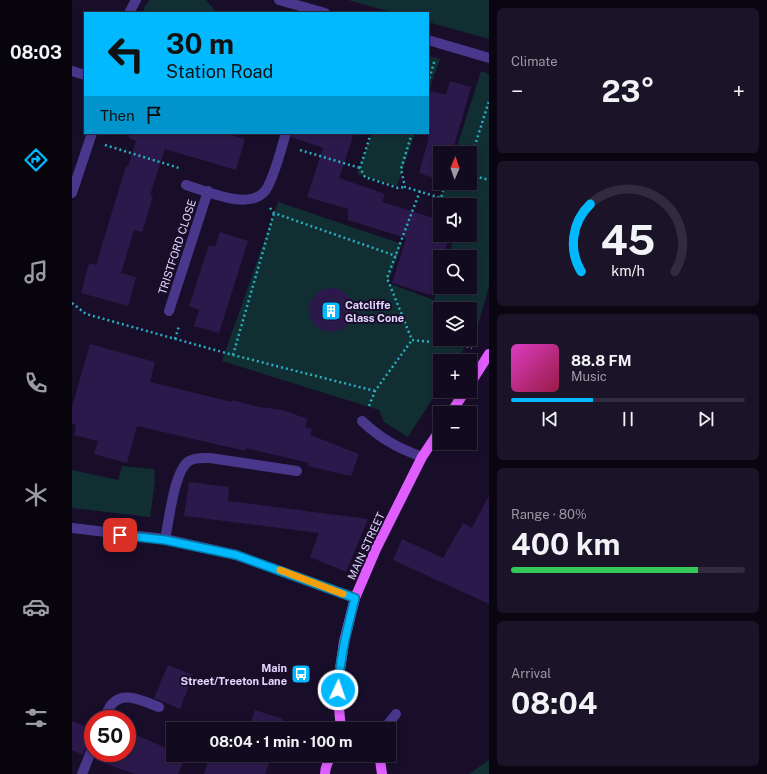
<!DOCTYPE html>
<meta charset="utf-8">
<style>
body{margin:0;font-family:"Public Sans",sans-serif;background:#1b1328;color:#f1f3f6;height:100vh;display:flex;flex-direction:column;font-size:15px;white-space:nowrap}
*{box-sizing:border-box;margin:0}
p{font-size:13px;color:#9c9aa4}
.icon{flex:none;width:22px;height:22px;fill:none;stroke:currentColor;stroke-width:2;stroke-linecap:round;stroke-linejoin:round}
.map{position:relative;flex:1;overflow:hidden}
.panel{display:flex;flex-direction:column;gap:8px;padding:8px;background:#0a0611;width:278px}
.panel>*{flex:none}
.guide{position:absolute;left:12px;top:12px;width:345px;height:122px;border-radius:0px;box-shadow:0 2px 6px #0003,0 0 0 1px #312b3d;background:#02b8ff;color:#111;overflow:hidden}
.needle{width:26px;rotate:2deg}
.fabs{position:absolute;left:361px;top:146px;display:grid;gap:8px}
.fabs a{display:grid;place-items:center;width:44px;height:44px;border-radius:0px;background:#120a1f;box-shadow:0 2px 6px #0003,0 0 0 1px #312b3d;font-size:20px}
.speed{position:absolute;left:12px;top:710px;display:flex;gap:8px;font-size:20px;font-weight:700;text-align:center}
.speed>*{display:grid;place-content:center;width:52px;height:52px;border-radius:50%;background:#120a1f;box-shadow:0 2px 6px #0003,0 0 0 1px #312b3d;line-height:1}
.speed .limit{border:6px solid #d22;background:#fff;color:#111}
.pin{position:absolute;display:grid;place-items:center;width:34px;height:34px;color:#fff;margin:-17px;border-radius:8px;box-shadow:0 2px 6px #0006}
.me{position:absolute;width:44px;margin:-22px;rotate:3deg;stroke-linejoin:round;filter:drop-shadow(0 0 3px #0008)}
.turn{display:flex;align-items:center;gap:14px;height:84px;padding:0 16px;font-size:18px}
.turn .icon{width:52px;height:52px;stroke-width:2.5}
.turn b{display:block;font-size:28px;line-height:34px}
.then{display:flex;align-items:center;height:38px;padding:0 16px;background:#0003;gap:8px;font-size:15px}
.big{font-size:30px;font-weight:700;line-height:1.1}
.panel .widget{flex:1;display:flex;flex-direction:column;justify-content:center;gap:6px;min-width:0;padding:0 14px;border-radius:6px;background:#1b1328}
.panel .dial{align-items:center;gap:0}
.dial svg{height:104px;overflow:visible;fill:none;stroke:#312b3d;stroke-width:7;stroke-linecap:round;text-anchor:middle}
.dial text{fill:#f1f3f6;stroke:none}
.song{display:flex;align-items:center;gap:12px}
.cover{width:48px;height:48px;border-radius:6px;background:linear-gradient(135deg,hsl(310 70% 55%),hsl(340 70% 35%))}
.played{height:4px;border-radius:2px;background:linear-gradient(90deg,#02b8ff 35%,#312b3d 35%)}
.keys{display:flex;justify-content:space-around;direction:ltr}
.heat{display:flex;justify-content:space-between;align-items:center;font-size:22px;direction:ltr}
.charge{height:6px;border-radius:3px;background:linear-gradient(90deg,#34c759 80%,#312b3d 0)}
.trip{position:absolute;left:94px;top:722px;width:230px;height:40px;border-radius:0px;background:#120a1f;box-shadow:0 2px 6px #0003,0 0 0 1px #312b3d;font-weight:700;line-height:40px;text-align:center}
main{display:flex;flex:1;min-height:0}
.menu{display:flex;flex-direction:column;width:72px;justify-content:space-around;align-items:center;background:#07040c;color:#9c9aa4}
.menu .icon{width:28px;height:28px}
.menu .active{color:#02b8ff}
.menu b{font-size:18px;color:#f1f3f6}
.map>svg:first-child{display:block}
.green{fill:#112e33}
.building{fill:#2c194b}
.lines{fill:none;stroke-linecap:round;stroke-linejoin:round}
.path{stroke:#28afc1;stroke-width:2.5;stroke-dasharray:2 3;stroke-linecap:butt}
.minor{stroke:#49378b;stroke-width:10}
.major{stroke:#e05dff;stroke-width:10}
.route-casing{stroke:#0178a6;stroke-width:10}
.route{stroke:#02b8ff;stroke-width:7}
.slow{stroke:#f59e0b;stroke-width:7}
.labels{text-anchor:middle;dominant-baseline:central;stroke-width:4;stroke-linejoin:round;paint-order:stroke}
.street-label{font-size:11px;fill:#e2d6ff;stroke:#180e29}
.poi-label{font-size:11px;font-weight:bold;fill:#e2d6ff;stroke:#180e29;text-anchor:start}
</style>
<main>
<nav class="menu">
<b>08:03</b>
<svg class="icon active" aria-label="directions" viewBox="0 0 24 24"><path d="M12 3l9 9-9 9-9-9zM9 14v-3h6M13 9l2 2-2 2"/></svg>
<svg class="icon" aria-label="music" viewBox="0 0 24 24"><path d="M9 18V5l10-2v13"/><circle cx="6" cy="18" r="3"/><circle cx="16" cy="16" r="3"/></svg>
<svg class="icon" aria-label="phone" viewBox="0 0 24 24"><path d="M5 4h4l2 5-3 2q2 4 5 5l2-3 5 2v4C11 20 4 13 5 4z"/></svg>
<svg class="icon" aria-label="climate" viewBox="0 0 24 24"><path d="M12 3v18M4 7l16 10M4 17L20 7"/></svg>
<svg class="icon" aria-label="car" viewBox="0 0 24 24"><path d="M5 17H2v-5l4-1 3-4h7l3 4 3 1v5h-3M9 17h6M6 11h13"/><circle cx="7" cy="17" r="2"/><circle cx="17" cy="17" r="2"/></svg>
<svg class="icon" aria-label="filters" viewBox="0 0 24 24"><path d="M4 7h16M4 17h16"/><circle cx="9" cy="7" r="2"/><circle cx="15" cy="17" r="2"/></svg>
</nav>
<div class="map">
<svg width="417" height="774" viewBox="0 0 417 774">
<rect width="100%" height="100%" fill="#180e29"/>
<path class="green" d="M78 0H134L145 13H71L73 6Z
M276 0H417V39L356 22V13H323Z
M356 56 368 59 356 94Z
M409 71 417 74V286L407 322 398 338V309H368V339H397L385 361H368V387L336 437 312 422 307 410 150 361 206 202 330 244 316 283 362 300 368 281V287H398V257H376L383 235H398V205H373L367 202 373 183H398V153H383Z
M300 133H343L325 186 285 174Z
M50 466 82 469 83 481 78 517 0 508V470L46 480Z
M417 760V774H397Z"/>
<path class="building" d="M378 81 399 87 380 153H368V180L347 173 356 141V102L359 91 374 95Z
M58 133H153L173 139 164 170 93 149 78 195 81 196 70 232 62 230 49 273 64 277 56 306 9 293 17 263 24 265 54 166 56 167 64 141 57 138Z
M220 133H282L267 178 313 194 310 202 368 220V235H378L371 257H368V267L359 295 320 283 334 238 276 220V209L235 197 251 148 219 137Z
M148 232 176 241 147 333 122 326 127 310 117 306 137 245 143 247Z
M237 310a22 22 0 1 1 44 0a22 22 0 1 1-44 0Z
M18 344 83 362 78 382 160 402V400L187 407 211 410 235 419 233 427 240 429 238 435 287 454 279 476 236 466 237 463 174 448V451L65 426 55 463 22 454 26 441 2 435 4 425 0 424V407Z
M117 482 157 487 156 501 296 519 274 572 238 557 247 533 112 516Z
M417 495V604L321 560 330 539 371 558 391 523 400 528Z
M96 665 121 675 108 709 82 698Z
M183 710 211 719 208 729H176Z
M0 721 21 729V741L17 742 15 744 11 755 0 750Z
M55 731 101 751V755H110L113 756 106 774H63L23 760 26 753H55Z
M138 755H200L193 774H132Z"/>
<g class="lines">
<path class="path" d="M356 83 363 59
M299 133 288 168 293 177 326 188 333 187
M340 133 329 169 333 187 369 198 372 187 379 183
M33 145 107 168
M228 150 288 168
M398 161 417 101
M398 175 417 180
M348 191 315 278 340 340 392 345 400 348
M198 208 202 213 324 256
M0 303 14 314 161 355 303 391
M103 339 107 326
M161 355 202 213
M297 406 303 391 340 340"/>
<path class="minor" d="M207 0 253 13
M57 13 64 0
M356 40 417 58
M0 71 13 75
M114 185C134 191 177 211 193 191 201 182 210 146 214 133
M0 193 20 133
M97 311 136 191
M290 421C309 439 326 448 350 457
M0 528 93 539 164 555 283 598
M93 539C97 522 102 470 117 461 124 457 131 458 138 458L225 471
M32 719C34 715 36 708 40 704 52 690 73 702 87 707
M312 729 324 714
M10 774 21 747"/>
<path class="major" d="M398 384 417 354
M379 413 393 391
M269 729 266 698 268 670 272 642 283 598 304 549 350 457 368 430
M304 755 308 760 310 774
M253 774C253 767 256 761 260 755"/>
</g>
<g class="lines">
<g class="route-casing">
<path id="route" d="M48 535 93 540 164 555 283 598C275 630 268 656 266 690"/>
</g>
<use href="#route" class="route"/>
<path class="slow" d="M208 570 271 594"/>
</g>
<defs>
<g id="building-square" transform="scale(1)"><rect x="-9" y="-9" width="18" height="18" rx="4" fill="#02b8ff" stroke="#180e29"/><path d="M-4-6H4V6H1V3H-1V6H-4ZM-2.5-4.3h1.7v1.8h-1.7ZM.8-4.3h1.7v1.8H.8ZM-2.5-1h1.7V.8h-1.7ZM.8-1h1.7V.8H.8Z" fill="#fff"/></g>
<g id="bus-square" transform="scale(1)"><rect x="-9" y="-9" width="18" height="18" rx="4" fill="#02b8ff" stroke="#180e29"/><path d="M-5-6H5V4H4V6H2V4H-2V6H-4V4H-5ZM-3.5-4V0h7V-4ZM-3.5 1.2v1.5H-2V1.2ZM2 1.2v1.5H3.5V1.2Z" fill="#fff"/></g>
</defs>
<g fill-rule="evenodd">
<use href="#building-square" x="259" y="311"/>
<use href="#bus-square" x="229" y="674"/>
</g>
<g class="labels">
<g class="street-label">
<text transform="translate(105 247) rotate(-72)">TRISTFORD CLOSE</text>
<text transform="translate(294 546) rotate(-65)">MAIN STREET</text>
</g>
<g class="poi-label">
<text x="273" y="305">Catcliffe<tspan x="273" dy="13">Glass Cone</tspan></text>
<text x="215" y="668" text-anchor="end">Main<tspan x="215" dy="13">Street/Treeton Lane</tspan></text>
</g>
</g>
</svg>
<div class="fabs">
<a><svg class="needle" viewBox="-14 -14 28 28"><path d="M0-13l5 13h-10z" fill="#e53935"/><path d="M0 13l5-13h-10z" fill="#9c9aa4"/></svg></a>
<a><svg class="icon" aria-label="sound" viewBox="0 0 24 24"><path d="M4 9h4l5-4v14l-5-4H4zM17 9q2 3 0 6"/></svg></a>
<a><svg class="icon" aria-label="search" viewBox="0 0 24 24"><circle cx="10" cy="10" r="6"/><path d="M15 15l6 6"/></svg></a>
<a><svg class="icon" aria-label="layers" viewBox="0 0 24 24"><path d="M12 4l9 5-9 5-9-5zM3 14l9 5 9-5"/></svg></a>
<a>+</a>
<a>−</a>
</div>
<div class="speed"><div class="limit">50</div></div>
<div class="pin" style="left:48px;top:535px;background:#d93025"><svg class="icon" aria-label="arrive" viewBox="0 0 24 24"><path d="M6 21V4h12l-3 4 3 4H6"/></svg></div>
<svg class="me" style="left:266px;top:690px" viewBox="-20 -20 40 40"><circle r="17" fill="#02b8ff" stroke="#fff" stroke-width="3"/><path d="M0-11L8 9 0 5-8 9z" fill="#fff"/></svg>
<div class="trip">08:04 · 1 min · 100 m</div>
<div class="guide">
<div class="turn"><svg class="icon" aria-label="left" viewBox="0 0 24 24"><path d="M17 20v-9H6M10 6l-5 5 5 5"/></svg><div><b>30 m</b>Station Road</div></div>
<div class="then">Then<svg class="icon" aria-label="arrive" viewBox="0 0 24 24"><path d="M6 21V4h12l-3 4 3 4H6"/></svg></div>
</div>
</div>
<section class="panel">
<div class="widget"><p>Climate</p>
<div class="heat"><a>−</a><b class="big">23°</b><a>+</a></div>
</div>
<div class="widget dial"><svg viewBox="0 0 100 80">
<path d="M14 69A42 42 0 1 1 86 69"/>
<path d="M14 69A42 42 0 0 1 21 17" stroke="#02b8ff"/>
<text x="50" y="56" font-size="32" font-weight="700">45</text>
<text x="50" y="72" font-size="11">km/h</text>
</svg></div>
<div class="widget">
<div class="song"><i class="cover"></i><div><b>88.8 FM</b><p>Music</p></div></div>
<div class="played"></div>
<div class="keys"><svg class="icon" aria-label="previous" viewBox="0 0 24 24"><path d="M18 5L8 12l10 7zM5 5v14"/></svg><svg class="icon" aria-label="pause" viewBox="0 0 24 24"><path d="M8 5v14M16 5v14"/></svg><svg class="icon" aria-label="next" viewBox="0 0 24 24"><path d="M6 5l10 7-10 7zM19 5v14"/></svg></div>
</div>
<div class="widget"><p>Range · 80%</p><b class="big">400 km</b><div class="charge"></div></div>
<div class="widget"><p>Arrival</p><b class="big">08:04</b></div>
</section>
</main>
